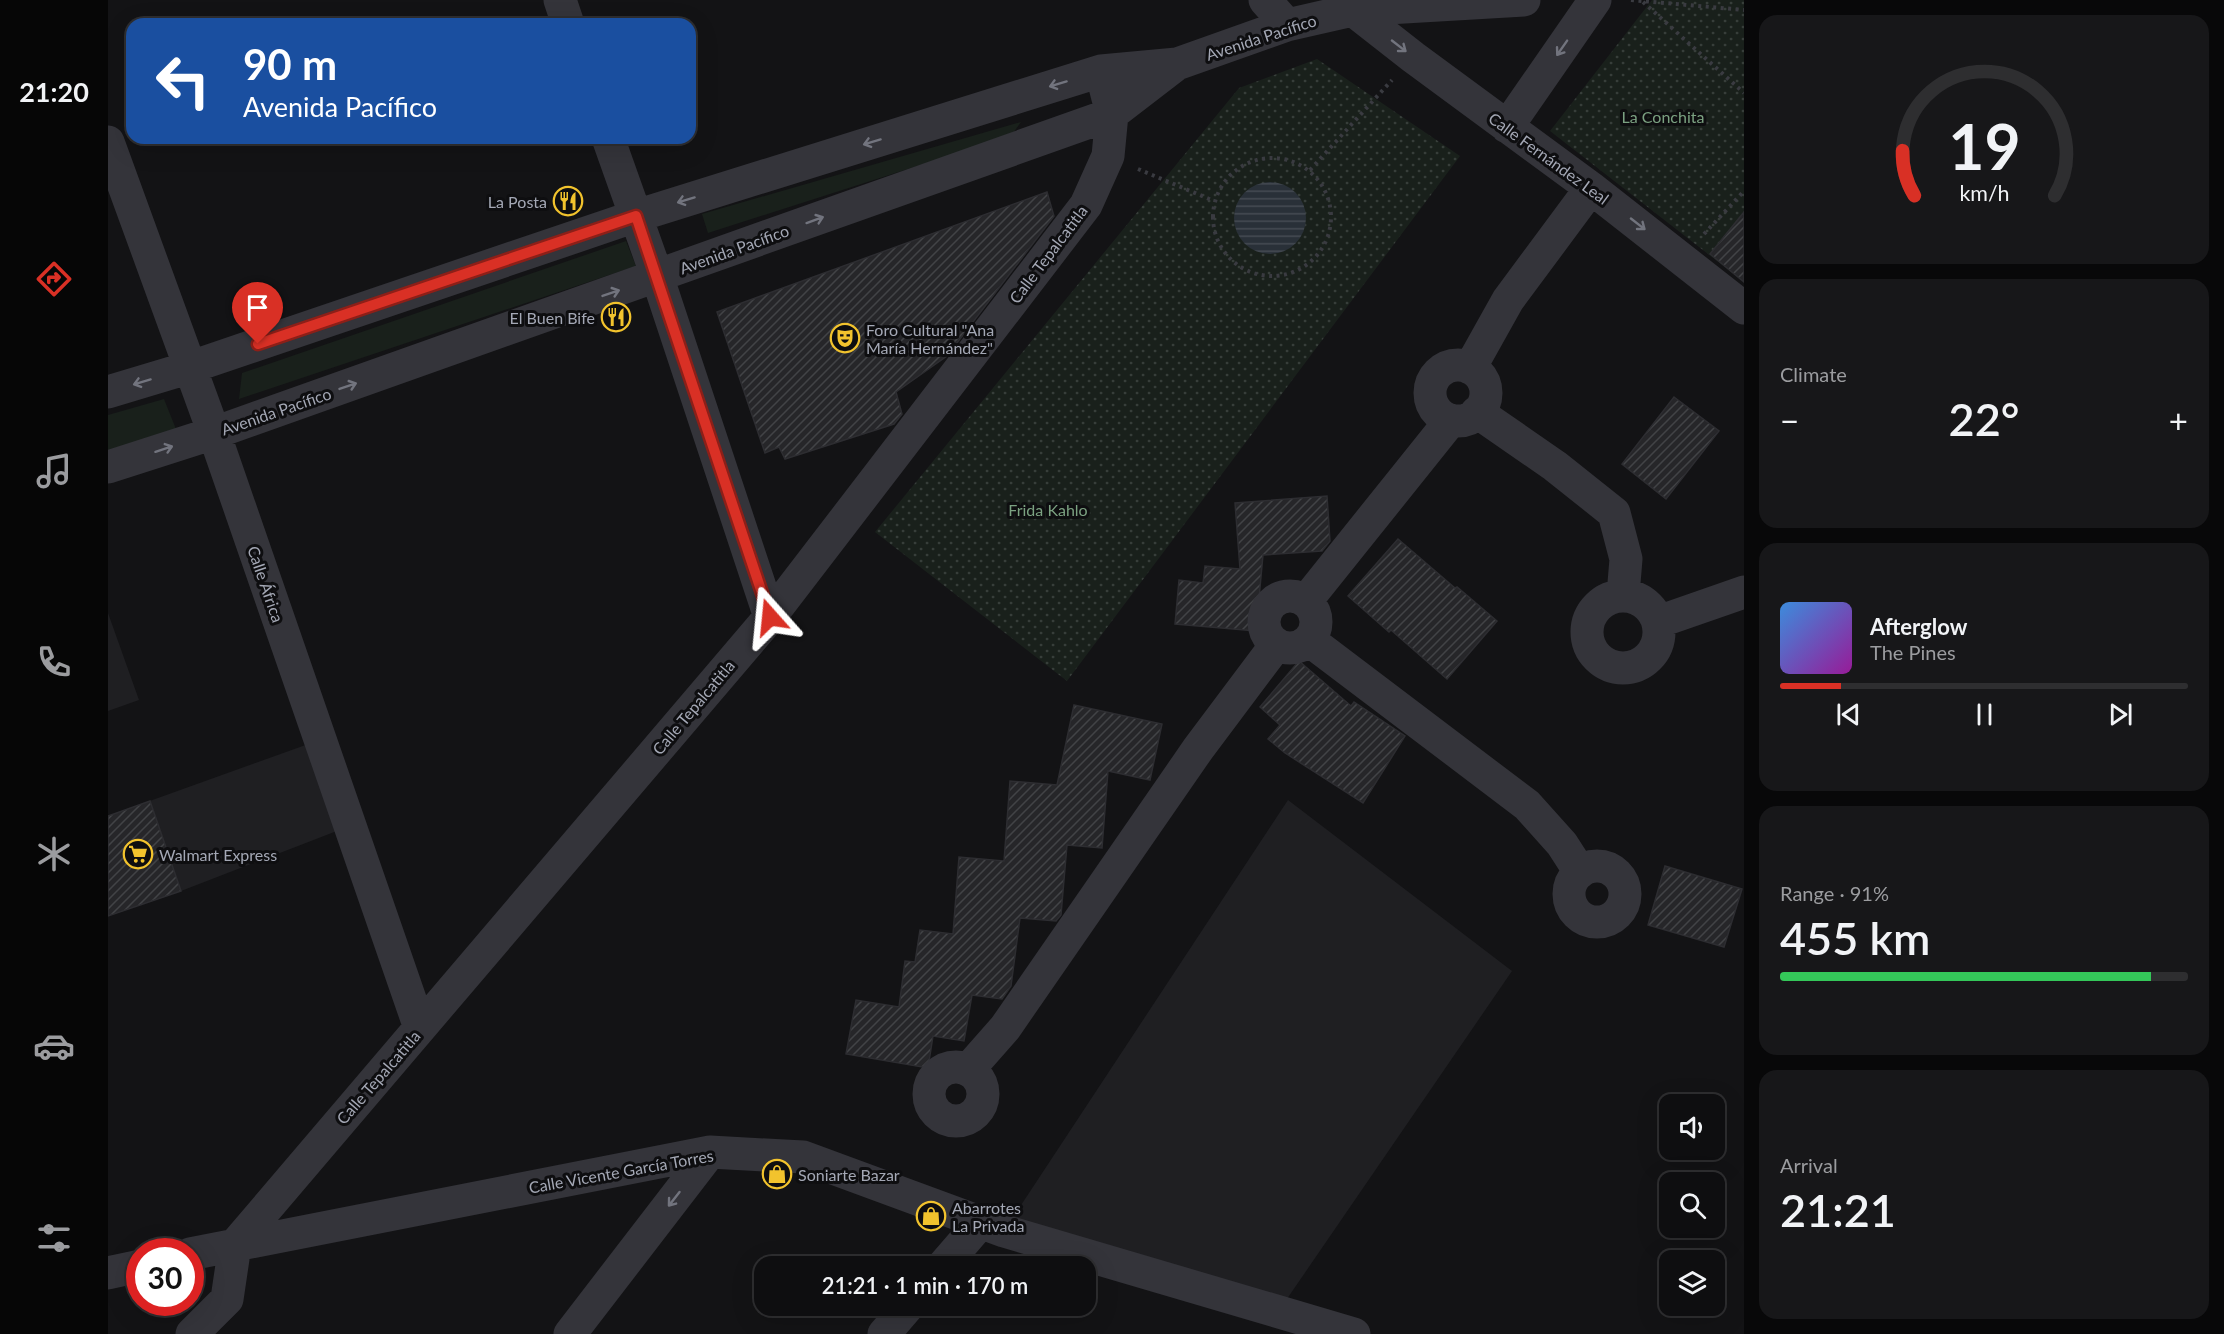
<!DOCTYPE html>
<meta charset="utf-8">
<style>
body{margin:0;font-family:Lato,sans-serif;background:#171719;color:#f1f3f6;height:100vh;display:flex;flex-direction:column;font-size:22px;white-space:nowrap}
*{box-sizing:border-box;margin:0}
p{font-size:20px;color:#9b9c9f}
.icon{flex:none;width:33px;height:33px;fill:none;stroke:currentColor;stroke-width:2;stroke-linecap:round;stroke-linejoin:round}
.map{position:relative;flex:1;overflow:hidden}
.drawer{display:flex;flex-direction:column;gap:15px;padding:15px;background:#080809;width:480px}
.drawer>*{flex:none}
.top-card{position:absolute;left:18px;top:18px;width:570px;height:126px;border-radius:18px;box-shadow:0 6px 24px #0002,0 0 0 2px #2e2e30;background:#1a4fa0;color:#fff;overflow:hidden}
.buttons{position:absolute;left:1551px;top:1094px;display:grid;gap:12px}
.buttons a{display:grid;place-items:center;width:66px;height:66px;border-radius:12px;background:#0e0e10;box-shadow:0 6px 24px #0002,0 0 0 2px #2e2e30;font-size:30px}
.speed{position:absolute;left:18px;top:1238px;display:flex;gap:12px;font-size:30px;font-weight:700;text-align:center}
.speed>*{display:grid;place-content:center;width:78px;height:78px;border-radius:50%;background:#0e0e10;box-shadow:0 6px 24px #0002,0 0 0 2px #2e2e30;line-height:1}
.speed .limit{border:9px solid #d22;background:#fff;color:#111}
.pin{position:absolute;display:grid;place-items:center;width:51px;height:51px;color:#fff;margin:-62px -26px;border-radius:50% 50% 50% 0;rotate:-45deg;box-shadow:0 0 6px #0007}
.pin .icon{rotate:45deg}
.me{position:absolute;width:66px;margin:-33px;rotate:342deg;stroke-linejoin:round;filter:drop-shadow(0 0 4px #0008)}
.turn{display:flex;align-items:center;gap:21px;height:126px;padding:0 18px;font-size:27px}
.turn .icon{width:78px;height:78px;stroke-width:2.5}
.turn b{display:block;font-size:42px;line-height:51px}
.big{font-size:45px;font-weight:600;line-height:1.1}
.drawer .tile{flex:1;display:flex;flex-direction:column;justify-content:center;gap:9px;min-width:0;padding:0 21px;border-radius:18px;background:#171719}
.drawer .dial{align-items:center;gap:0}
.dial svg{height:156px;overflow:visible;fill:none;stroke:#2e2e30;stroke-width:7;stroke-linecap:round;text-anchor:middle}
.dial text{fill:#f1f3f6;stroke:none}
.song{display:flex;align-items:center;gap:18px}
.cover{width:72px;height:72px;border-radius:9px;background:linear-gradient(135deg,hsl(210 70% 55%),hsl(300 70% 35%))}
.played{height:6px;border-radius:3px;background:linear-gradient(90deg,#d93025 15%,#2e2e30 15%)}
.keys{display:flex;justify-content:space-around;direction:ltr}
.heat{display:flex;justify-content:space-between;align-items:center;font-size:33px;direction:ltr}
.charge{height:9px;border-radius:4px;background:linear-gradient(90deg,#34c759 91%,#2e2e30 0)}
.trip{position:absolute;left:646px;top:1256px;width:342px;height:60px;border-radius:18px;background:#0e0e10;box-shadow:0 6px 24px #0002,0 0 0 2px #2e2e30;font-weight:600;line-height:60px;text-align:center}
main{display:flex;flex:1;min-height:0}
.tab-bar{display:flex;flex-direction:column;width:108px;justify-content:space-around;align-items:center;background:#060606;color:#9b9c9f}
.tab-bar .icon{width:42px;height:42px}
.tab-bar .on{color:#d93025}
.tab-bar b{font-size:27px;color:#f1f3f6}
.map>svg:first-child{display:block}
.built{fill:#1f1f22}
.grass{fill:#19201b}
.park{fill:url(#park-dots)}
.water{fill:url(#water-rules)}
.building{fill:url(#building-hatch);stroke:#2d2d31;stroke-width:1.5}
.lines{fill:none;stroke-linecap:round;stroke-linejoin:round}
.path{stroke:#3a3b41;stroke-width:4;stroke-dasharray:3 4.5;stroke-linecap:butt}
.minor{stroke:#34343a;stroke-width:33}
.oneway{stroke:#72747e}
.route-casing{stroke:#8d1f18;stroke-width:15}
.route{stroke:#d93025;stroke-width:10}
.labels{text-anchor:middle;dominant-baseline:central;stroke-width:6;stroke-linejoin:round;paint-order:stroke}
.street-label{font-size:16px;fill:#a4a8b5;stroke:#0e0e10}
.park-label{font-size:16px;fill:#7ba181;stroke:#0e0e10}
.poi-label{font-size:16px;fill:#a4a8b5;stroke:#0e0e10;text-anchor:start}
</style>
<main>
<nav class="tab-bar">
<b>21:20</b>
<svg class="icon on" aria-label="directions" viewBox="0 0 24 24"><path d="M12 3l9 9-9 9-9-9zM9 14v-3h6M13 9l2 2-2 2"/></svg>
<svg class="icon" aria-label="music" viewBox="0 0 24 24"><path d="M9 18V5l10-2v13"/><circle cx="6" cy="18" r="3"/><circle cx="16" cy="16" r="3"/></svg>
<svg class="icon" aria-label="phone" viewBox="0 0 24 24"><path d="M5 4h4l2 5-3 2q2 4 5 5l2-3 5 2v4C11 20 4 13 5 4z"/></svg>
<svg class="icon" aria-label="climate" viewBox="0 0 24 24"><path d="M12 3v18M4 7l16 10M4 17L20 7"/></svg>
<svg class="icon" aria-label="car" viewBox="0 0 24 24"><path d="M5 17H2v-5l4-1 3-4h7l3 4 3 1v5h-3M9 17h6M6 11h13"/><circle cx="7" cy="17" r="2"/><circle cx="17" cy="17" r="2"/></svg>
<svg class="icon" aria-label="filters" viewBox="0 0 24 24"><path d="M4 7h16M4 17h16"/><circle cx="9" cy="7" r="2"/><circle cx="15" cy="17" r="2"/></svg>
</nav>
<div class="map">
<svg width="1636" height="1334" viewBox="0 0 1636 1334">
<defs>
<pattern id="park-dots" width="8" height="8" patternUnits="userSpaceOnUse" patternTransform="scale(1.5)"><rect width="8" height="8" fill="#19201b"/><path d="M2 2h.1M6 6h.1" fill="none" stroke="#373e3a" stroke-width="1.8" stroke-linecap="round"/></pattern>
<pattern id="water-rules" width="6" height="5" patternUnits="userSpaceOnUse" patternTransform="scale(1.5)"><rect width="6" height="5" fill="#293038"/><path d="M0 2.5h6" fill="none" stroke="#454b53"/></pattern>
<pattern id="building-hatch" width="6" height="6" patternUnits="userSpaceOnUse" patternTransform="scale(1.5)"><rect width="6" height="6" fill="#262629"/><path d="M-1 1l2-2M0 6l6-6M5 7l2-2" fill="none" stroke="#424346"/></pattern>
</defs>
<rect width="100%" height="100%" fill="#131315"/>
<path class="built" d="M0 613 31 700 0 711Z
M206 742 234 829 73 891 0 916V816Z
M1180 800 1404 971 1170 1312 896 1231Z"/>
<path class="grass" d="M913 122 903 136 600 233 594 214Z
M518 241 528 266 131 399 134 373Z
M56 399 68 429 0 451V415Z"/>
<path class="park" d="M1544 0H1636V282L1442 131Z
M1209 59 1352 156 959 681 767 532 1131 88Z"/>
<path class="water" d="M1126 218a36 36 0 1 1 72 0a36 36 0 1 1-72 0Z"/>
<path class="building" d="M939 192 946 216 839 356 788 392 794 414 786 424 677 459 671 447 657 453 609 312Z
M1636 212V282L1602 254Z
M1566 397 1611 431 1558 499 1514 464Z
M1219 496 1222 541 1214 551 1155 555 1148 631 1067 624 1071 580 1095 583 1097 566 1132 569 1127 503Z
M1290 539 1347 588 1349 587 1389 621 1339 679 1283 630 1281 632 1240 596Z
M1191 661 1243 706 1246 702 1297 736 1255 803 1177 753 1160 739 1172 725 1152 707Z
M966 705 1054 724 1042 780 1000 771 994 848 959 845 953 915 948 921 912 918 903 986 894 999 864 995 856 1041 825 1036 820 1068 738 1054 748 1000 791 1007 797 961 807 962 812 930 845 934 851 857 896 861 902 781 949 785Z
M42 801 73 891 0 916V816Z
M1557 866 1634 889 1616 947 1540 925Z"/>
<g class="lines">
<path class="path" d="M1523 0 1636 10
M1535 2 1636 93
M1105 217a59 59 0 1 1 118 0a59 59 0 1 1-118 0Z
M1030 169 1106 201
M1202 170 1284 80
M1596 234 1636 191"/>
<path class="minor" d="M452 0 460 24
M1157 0 1179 25
M1245 10 1305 57 1483 188 1636 308
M1399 127 1487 0
M500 138 549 276 662 617
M0 142 106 433 312 1028
M1322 393a28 28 0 1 1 56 0a28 28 0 1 1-56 0Z
M1362 368 1400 300 1483 188
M0 392 83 367 528 216 993 71 1069 64 1179 25 1245 10 1416 0
M1369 412 1447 466 1506 513 1518 559 1515 595
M0 467 106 433 1004 114 1069 64
M1156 622a26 26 0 1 1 52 0a26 26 0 1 1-52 0Z
M1479 632a36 36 0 1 1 72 0a36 36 0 1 1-72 0Z
M1198 601 1343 420
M1550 622 1636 592
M1201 640 1419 805 1454 844 1472 872
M1461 894a28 28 0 1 1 56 0a28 28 0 1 1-56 0Z
M821 1094a27 27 0 1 1 54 0a27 27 0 1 1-54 0Z
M860 1070 897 1028 1090 749 1168 645
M127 1245 662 617 978 205 1000 156 1004 114 993 71
M82 1254 602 1152 695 1157 896 1231 1246 1334
M835 1266 873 1222
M0 1273 32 1266
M84 1334 119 1299 127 1245
M462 1334 602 1152
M776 1334 801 1305"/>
</g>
<defs><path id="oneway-shaft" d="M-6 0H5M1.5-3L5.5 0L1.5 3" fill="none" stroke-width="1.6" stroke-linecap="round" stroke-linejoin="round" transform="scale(1.5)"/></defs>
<g class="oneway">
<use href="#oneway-shaft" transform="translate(1291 46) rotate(38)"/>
<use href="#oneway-shaft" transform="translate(1454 48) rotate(125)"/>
<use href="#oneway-shaft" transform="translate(950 84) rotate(163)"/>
<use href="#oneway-shaft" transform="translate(764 142) rotate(163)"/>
<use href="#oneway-shaft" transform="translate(578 200) rotate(163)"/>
<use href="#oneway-shaft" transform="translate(707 220) rotate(-20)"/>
<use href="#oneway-shaft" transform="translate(1530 224) rotate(38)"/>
<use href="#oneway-shaft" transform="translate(503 293) rotate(-19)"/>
<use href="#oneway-shaft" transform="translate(34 382) rotate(163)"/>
<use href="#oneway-shaft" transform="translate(240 386) rotate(-19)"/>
<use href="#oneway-shaft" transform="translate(56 449) rotate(-18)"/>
<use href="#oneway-shaft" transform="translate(566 1199) rotate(128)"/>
</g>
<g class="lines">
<g class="route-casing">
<path id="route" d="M150 344 528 216 662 617"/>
</g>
<use href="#route" class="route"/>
</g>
<defs>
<g id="restaurant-ring" transform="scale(1.5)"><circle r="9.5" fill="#0e0e10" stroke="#f2c32d" stroke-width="1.5"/><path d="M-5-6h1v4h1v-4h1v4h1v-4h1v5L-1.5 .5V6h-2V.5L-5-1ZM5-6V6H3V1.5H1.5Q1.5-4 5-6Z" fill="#f2c32d"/></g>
<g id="theatre-ring" transform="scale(1.5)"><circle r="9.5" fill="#0e0e10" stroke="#f2c32d" stroke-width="1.5"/><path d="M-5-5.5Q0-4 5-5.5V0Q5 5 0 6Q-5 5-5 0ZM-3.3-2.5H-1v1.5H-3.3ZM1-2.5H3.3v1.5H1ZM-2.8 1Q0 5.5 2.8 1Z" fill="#f2c32d"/></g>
<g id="supermarket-ring" transform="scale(1.5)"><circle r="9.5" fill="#0e0e10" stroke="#f2c32d" stroke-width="1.5"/><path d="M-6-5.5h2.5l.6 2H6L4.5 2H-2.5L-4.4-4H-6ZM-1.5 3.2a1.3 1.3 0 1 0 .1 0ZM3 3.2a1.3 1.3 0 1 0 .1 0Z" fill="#f2c32d"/></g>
<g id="shop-ring" transform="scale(1.5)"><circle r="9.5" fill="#0e0e10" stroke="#f2c32d" stroke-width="1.5"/><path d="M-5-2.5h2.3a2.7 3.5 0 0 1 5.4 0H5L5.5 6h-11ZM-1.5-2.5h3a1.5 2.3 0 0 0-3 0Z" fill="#f2c32d"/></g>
</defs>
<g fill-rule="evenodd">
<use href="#restaurant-ring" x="460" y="201"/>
<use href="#restaurant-ring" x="508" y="317"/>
<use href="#theatre-ring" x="737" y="338"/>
<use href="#supermarket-ring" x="30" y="854"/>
<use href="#shop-ring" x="669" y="1174"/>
<use href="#shop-ring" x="823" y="1216"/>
</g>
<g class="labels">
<g class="street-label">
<text transform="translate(1153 37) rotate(-18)">Avenida Pacífico</text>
<text transform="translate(1441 158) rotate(36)">Calle Fernández Leal</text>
<text transform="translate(626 249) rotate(-20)">Avenida Pacífico</text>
<text transform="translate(940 254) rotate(-53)">Calle Tepalcatitla</text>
<text transform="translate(168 411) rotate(-19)">Avenida Pacífico</text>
<text transform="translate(158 584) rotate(71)">Calle África</text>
<text transform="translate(585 707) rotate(-50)">Calle Tepalcatitla</text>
<text transform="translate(270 1077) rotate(-49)">Calle Tepalcatitla</text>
<text transform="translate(513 1171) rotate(-10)">Calle Vicente García Torres</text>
</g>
<g class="park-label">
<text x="1555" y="116">La Conchita</text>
<text x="940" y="509">Frida Kahlo</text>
</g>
<g class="poi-label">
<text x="439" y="201" text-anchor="end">La Posta</text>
<text x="487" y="317" text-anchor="end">El Buen Bife</text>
<text x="758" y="329">Foro Cultural "Ana<tspan x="758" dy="18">María Hernández"</tspan></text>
<text x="51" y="854">Walmart Express</text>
<text x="690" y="1174">Soniarte Bazar</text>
<text x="844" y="1207">Abarrotes<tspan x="844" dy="18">La Privada</tspan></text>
</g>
</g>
</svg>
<div class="buttons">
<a><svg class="icon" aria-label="sound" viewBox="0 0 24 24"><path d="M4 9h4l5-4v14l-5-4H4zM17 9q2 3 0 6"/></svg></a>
<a><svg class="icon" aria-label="search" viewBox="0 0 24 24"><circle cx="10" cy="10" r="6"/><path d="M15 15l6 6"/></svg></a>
<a><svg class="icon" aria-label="layers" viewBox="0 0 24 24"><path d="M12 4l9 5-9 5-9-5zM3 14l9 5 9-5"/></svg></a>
</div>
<div class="speed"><div class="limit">30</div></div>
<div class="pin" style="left:150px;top:344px;background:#d93025"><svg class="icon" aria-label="arrive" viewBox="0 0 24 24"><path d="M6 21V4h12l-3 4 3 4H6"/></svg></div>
<svg class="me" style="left:662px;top:617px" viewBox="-20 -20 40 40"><path d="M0-17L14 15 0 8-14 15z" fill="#d93025" stroke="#fff" stroke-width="4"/></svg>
<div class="trip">21:21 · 1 min · 170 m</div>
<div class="top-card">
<div class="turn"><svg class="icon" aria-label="left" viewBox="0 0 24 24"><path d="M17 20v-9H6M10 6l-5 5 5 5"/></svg><div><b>90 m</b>Avenida Pacífico</div></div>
</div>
</div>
<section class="drawer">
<div class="tile dial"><svg viewBox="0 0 100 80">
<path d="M14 69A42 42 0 1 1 86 69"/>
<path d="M14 69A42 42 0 0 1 8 46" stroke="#d93025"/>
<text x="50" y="56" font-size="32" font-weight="700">19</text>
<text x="50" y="72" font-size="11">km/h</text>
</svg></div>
<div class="tile"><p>Climate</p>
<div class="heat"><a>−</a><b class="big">22°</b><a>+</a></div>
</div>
<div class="tile">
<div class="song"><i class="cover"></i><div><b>Afterglow</b><p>The Pines</p></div></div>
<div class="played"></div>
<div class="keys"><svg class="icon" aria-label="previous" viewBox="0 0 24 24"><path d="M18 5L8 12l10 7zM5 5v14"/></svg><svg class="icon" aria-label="pause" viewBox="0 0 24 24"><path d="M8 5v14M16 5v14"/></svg><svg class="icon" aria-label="next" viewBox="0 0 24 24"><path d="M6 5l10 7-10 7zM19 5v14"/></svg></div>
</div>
<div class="tile"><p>Range · 91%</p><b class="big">455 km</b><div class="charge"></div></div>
<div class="tile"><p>Arrival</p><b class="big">21:21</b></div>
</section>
</main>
